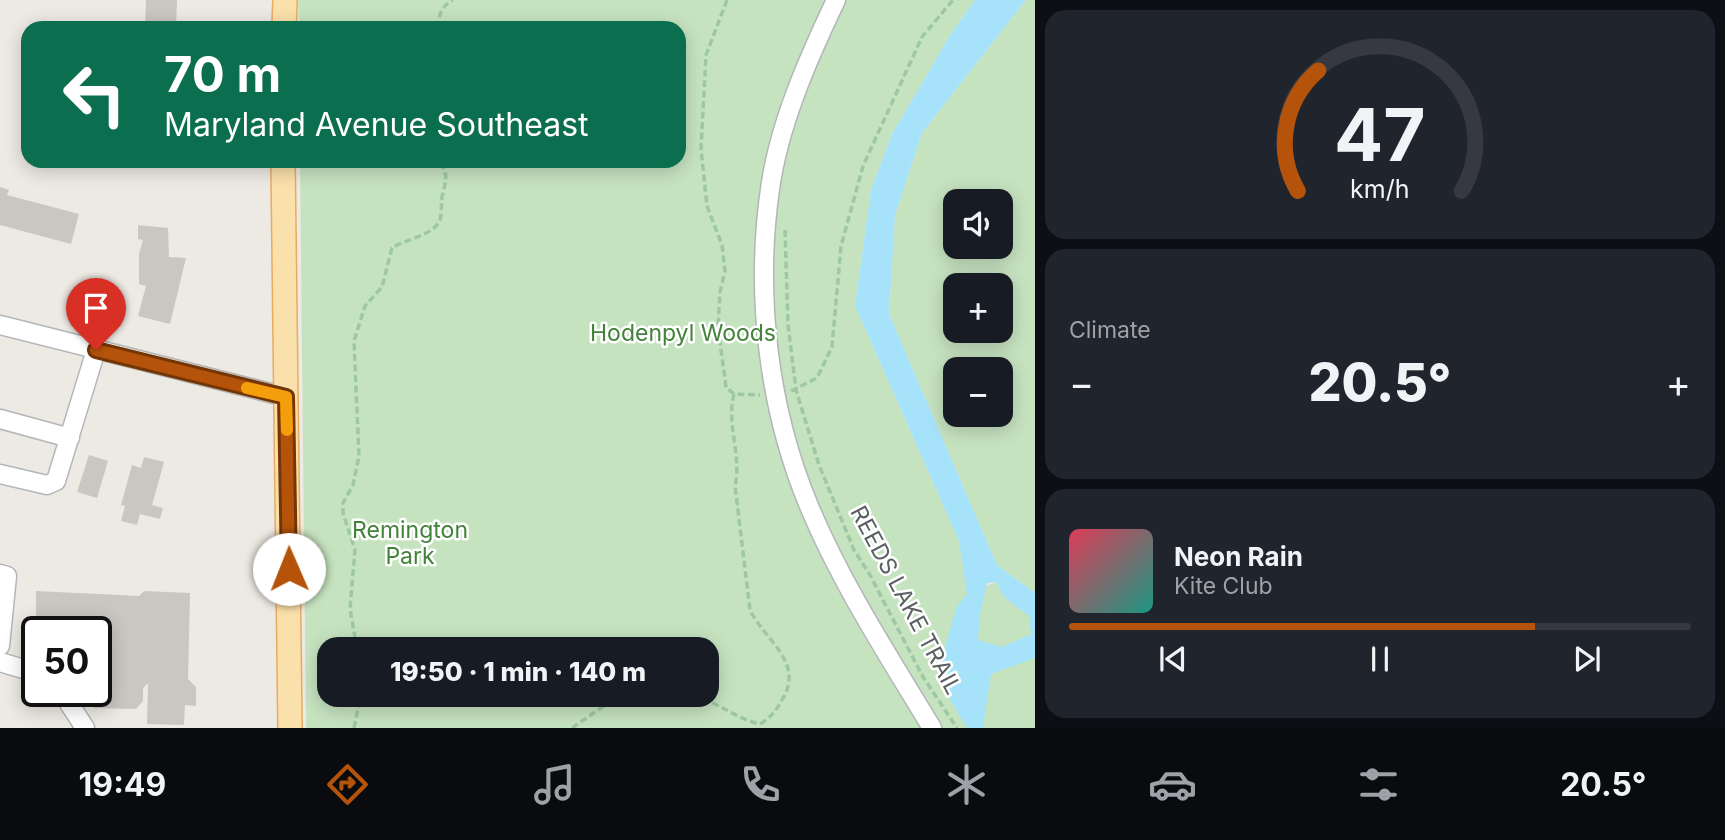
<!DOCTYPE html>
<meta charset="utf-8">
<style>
body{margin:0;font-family:Inter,sans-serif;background:#20242c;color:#f1f3f6;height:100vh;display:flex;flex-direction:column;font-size:26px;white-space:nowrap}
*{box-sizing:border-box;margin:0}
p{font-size:23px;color:#9ea1a6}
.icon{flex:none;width:38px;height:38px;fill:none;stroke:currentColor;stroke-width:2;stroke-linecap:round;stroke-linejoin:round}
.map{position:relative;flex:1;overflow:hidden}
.drawer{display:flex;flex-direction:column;gap:10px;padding:10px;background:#0d0f14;width:690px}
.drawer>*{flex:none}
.top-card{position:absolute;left:21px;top:21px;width:665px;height:147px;border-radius:21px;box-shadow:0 4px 18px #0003;background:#0b6e4f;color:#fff;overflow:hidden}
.tools{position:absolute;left:943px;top:189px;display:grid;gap:14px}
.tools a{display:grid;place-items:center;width:70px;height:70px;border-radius:14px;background:#171b24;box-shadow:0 4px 18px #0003;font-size:35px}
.speed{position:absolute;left:21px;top:616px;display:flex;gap:14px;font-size:35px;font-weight:700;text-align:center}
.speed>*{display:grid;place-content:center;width:91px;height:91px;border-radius:50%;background:#171b24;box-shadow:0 4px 18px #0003;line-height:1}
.speed .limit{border:4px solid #111;border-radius:10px;background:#fff;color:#111}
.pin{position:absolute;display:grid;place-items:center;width:60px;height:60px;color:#fff;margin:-72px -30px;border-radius:50% 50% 50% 0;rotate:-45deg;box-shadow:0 0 7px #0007}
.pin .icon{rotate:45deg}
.me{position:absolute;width:77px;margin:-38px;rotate:359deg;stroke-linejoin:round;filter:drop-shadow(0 0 5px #0008)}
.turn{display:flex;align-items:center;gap:24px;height:147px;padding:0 28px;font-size:32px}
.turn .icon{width:91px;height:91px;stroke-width:2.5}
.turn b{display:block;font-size:49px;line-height:60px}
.big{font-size:52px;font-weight:800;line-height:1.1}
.drawer .widget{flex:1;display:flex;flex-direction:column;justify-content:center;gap:10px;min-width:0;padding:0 24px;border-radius:21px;background:#20242c}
.drawer .dial{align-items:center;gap:0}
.dial svg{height:182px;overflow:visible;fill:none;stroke:#363941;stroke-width:7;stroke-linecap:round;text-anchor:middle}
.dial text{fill:#f1f3f6;stroke:none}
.song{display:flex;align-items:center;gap:21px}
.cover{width:84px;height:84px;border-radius:10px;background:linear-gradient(135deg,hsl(350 70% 55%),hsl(170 70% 35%))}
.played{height:7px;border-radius:4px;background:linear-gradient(90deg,#b45309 75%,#363941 75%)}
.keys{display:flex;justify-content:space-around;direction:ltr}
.heat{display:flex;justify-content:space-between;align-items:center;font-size:38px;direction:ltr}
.trip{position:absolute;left:317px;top:637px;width:402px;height:70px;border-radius:21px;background:#171b24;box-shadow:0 4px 18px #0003;font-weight:800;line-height:70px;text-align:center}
.menu{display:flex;height:112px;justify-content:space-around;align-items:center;background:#090b0e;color:#9ea1a6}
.menu .icon{width:49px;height:49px}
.menu .on{color:#b45309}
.menu b{font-size:32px;color:#f1f3f6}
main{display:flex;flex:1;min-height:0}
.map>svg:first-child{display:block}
.green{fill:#c6e3c0;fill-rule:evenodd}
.water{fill:#a6e3fa;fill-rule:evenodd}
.building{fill:#cac6c2}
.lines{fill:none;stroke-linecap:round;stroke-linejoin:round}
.minor-casing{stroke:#b3b6b9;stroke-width:21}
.major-casing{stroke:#e8ab60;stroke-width:26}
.path{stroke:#9dc8a2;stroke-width:3.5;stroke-dasharray:7 3.5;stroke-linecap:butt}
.minor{stroke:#fff;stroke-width:18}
.major{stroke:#fae0aa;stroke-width:23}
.route-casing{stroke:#753606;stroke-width:18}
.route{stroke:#b45309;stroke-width:12}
.slow{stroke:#f59e0b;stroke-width:12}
.labels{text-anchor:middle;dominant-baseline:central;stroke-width:5;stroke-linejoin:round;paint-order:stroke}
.park-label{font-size:23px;fill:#43823a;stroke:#fff}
.street-label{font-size:23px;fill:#5b5f62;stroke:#fff}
</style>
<main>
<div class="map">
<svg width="1036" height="728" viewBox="0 0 1036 728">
<rect width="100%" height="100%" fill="#ede9e3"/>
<path class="green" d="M298 0H975L952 32 892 134 871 190 855 306 959 541 968 593 996 582 1035 613V728H306L300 161H679V28H299ZM329 649H707V695H329Z
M1026 0H1035V593L997 565 889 314 895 215 922 133ZM956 201H1001V247H956ZM956 285H1001V331H956ZM956 369H1001V415H956Z"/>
<path class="water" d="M975 0H1026L922 133 895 215 889 314 997 565 1035 593V658L991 674 983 728H967L936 677 957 606 967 594 959 541 855 306 871 190 892 134 952 32ZM996 582 1004 597 1029 616 1031 634 1002 647 978 640 980 615 987 583Z"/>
<path class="building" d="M146 0H177L176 28H145Z
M0 187 9 190 7 195 79 214 71 244 0 225Z
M138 225 168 228 169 257 186 258 170 324 138 316 146 286 139 284V254L143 240 138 239Z
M89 455 108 461 97 498 77 492Z
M144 457 164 462 152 505 163 508 160 519 140 514 137 525 121 521 125 506 121 505 132 465 141 468Z
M36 591 139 596 144 591 190 593 188 679 196 687V706L185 705 184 725 147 724 148 683 143 688V701L136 709 94 708 96 680H104L107 676H96V632H37V642L31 637 36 632Z"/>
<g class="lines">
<g class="minor-casing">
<path id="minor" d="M836 0C808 59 779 124 770 189 755 294 768 408 809 506 841 583 889 657 932 728
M0 325 286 397
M0 419 70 438
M0 474 47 485 56 481 96 350
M0 574 7 576 0 646
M0 662 37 673
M61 691 85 728"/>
</g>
<g class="major-casing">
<path id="major" d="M284 28 285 0
M283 161 290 728"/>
</g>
<path class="path" d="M727 0 706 55 701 149 707 206 722 245 725 271 720 292 718 328 726 387 734 394 760 395
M439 28C438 14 441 7 453 0
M785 230 788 325 796 390 819 465 854 550 870 575 923 677 957 728
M791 391 817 378 832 347 841 246 863 166 922 37 953 0
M357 649 350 609 355 550 343 513V503L353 485 359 456 354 341 365 306 382 287 392 248C405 239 433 236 440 220 442 213 441 205 442 197 445 182 450 175 439 161
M682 695C713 696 732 718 760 724 771 717 776 711 782 700 805 662 766 642 750 610L735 486C742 455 726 425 734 394
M354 728 361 695
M572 728 608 703 635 695"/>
<use href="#minor" class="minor"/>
<use href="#major" class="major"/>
</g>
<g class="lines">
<g class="route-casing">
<path id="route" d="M96 350 286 397 289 569"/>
</g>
<use href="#route" class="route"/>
<path class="slow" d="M247 388 286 397 287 430"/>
</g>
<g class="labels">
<g class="park-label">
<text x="683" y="333">Hodenpyl Woods</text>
<text x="410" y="530">Remington<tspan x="410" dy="26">Park</tspan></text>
</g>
<g class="street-label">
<text transform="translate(906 600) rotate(62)">REEDS LAKE TRAIL</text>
</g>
</g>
</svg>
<div class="tools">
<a><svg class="icon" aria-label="sound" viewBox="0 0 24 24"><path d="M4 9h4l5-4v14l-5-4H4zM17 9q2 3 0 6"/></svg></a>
<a>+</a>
<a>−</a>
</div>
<div class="speed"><div class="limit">50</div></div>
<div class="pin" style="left:96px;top:350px;background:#d93025"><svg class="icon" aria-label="arrive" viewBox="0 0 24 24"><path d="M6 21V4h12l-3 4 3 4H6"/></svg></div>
<svg class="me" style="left:289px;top:569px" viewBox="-20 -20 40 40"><circle r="19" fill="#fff"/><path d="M0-13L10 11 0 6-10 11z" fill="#b45309"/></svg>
<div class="trip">19:50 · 1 min · 140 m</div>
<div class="top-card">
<div class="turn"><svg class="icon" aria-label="left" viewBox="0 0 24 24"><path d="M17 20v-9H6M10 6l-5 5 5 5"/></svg><div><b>70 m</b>Maryland Avenue Southeast</div></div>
</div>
</div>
<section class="drawer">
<div class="widget dial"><svg viewBox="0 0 100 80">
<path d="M14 69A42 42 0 1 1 86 69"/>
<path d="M14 69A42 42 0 0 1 23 16" stroke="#b45309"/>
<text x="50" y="56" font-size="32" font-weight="700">47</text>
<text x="50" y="72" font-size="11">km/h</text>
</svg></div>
<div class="widget"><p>Climate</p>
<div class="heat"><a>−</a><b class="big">20.5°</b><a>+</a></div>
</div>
<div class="widget">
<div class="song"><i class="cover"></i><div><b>Neon Rain</b><p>Kite Club</p></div></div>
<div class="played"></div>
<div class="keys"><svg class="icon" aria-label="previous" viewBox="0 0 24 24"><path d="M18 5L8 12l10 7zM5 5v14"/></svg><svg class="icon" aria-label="pause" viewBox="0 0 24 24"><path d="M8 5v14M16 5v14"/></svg><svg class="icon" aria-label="next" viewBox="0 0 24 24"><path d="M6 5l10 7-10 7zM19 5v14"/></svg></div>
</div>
</section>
</main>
<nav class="menu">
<b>19:49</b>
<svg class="icon on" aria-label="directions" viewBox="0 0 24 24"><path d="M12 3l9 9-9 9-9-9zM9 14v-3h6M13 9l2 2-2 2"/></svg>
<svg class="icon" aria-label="music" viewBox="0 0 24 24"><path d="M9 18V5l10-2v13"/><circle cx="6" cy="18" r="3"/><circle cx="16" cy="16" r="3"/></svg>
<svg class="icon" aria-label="phone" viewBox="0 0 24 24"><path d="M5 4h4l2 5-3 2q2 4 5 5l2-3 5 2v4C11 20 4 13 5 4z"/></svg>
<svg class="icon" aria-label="climate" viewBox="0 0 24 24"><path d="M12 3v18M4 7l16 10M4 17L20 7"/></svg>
<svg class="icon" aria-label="car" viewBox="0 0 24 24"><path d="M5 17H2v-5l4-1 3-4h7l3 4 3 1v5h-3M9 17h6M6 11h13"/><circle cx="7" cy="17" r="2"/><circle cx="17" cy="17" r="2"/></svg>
<svg class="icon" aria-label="filters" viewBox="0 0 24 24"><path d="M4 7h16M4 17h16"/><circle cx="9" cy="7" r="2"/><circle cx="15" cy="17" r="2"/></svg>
<b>20.5°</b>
</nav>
